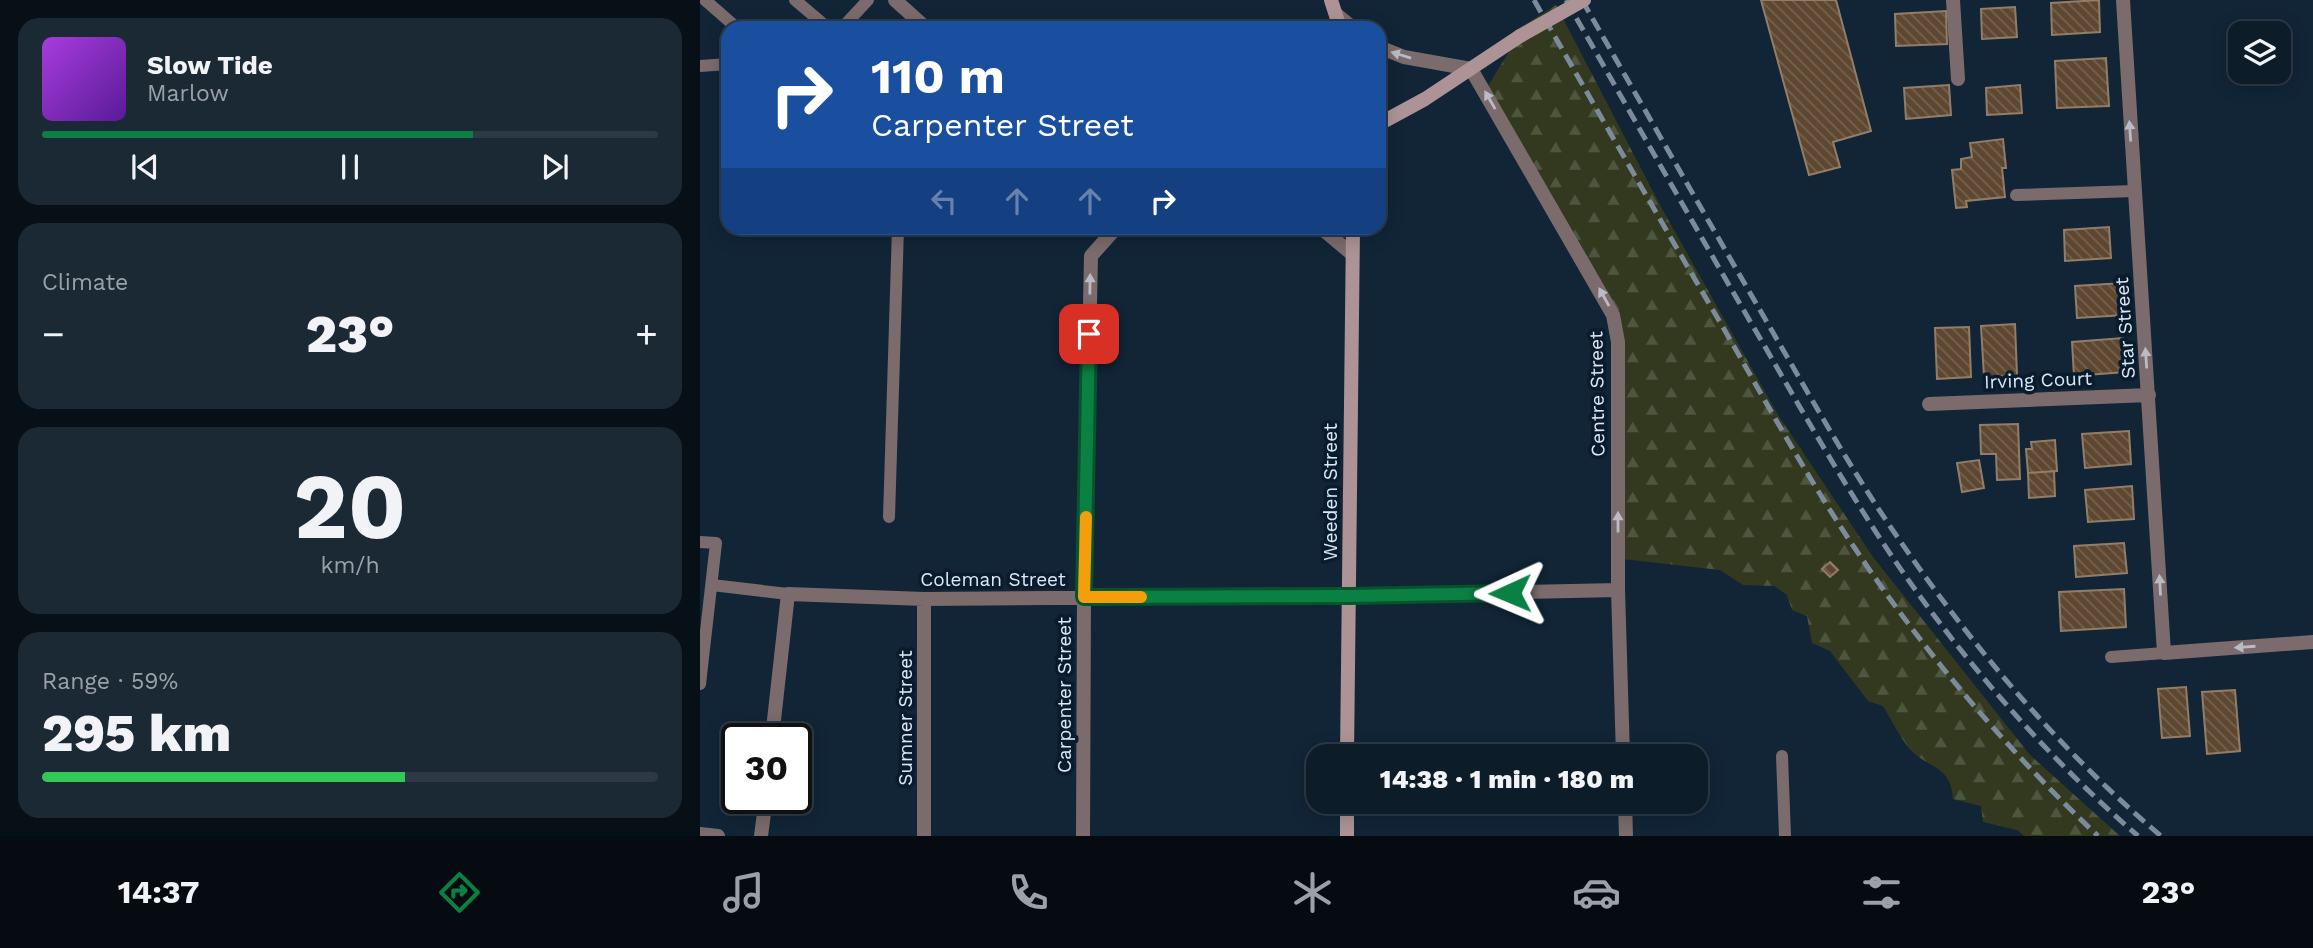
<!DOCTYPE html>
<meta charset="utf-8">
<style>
body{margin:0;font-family:"Work Sans",sans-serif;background:#1b2935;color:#f1f3f6;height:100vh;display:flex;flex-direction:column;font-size:26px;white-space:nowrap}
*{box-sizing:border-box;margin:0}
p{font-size:23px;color:#9aa1a8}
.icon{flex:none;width:38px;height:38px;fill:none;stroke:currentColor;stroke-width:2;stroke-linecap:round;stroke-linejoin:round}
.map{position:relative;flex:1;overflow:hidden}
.details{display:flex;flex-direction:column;gap:18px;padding:18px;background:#070f17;width:700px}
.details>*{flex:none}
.top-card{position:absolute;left:21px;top:21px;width:665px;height:214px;border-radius:21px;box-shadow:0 4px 18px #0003,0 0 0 2px #2d3a46;background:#1a4fa0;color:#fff;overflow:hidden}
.tools{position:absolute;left:1528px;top:21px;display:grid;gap:14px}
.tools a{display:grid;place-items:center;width:63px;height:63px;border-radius:14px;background:#0d1c29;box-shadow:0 4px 18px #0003,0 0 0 2px #2d3a46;font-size:35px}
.speed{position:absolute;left:21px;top:723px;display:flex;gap:14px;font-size:35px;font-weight:700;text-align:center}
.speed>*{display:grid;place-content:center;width:91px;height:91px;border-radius:50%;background:#0d1c29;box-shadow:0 4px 18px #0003,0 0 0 2px #2d3a46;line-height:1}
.speed .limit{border:4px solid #111;border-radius:10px;background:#fff;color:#111}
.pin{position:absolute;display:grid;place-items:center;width:60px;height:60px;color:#fff;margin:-30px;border-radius:14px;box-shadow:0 4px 10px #0006}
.me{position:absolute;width:77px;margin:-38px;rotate:269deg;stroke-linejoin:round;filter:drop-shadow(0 0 5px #0008)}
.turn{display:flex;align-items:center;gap:24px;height:147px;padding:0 35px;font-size:32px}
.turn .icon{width:91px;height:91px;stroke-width:2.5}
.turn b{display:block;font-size:49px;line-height:60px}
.lanes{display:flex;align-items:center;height:66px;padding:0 35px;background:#0003;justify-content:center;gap:35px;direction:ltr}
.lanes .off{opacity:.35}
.big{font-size:52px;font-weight:800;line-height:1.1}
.details .widget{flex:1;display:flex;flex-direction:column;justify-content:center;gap:10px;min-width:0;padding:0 24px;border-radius:21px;background:#1b2935}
.details .dial{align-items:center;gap:0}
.dial b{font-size:91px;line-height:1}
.song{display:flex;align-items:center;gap:21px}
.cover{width:84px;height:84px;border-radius:10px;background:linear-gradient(135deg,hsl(280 70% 55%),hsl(270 70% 35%))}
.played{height:7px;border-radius:4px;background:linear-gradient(90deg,#0b8043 70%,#2d3a46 70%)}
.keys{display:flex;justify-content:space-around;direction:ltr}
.heat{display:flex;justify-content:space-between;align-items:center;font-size:38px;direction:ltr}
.charge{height:10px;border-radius:5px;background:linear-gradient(90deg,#34c759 59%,#2d3a46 0)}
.trip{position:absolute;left:606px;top:744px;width:402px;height:70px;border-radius:21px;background:#0d1c29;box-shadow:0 4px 18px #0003,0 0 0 2px #2d3a46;font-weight:800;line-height:70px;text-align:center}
.tabs{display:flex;height:112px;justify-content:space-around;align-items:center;background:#050b10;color:#9aa1a8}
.tabs .icon{width:49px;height:49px}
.tabs .current{color:#0b8043}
.tabs b{font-size:32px;color:#f1f3f6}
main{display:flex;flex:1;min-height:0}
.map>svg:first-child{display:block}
.forest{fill:url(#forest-firs)}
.building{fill:url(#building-back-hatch);stroke:#947d67;stroke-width:2}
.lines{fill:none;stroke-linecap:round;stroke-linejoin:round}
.lane{stroke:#7b6b6c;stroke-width:12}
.street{stroke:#7b6b6c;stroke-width:14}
.secondary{stroke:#ad9396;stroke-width:14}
.rail{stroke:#7b8b9b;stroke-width:5;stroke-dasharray:14 7;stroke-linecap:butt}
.secondary-bridge{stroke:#ad9396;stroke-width:14}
.oneway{fill:#babcc5}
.route-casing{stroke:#07532c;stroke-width:18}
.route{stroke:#0b8043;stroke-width:12}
.slow{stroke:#f59e0b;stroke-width:12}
.labels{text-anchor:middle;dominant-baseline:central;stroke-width:7;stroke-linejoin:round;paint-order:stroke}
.street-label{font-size:19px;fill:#dce8f5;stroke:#081c2d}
</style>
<main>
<section class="details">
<div class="widget">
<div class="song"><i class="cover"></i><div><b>Slow Tide</b><p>Marlow</p></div></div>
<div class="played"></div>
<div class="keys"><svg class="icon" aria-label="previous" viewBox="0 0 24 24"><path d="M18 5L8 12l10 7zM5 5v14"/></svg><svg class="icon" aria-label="pause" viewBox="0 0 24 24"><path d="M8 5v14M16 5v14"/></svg><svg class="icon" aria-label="next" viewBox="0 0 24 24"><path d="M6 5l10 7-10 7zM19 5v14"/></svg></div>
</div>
<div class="widget"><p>Climate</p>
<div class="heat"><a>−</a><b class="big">23°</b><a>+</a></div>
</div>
<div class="widget dial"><b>20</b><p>km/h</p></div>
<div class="widget"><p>Range · 59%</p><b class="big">295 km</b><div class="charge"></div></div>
</section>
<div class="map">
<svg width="1613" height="836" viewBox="0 0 1613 836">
<defs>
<pattern id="forest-firs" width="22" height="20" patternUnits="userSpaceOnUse" patternTransform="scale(1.75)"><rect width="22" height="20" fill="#32391f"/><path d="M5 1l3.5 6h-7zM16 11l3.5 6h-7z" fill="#4f5640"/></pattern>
<pattern id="building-back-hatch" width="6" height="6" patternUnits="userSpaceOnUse" patternTransform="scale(1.75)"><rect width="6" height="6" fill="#5e4731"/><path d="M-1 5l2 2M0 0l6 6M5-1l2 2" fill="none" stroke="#74624f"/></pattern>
</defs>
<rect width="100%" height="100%" fill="#112537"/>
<path class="forest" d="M856 5 961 207 1078 415 1173 557 1330 755 1420 836H1324L1317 830 1283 822 1281 806 1253 799C1251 764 1227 769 1209 748 1199 736 1191 719 1183 706L1168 701 1130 651 1112 643 1107 616 1092 610 1087 595 1074 586 1043 585 1020 570 923 559 918 328 787 88 813 45 827 39 826 24Z"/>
<path class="building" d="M1061 0H1136L1171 131 1133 142 1140 167 1109 175Z
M1399 0 1400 32 1352 35 1351 3Z
M1315 7 1317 37 1282 39 1281 9Z
M1246 11 1247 44 1196 46 1195 14Z
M1406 58 1409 106 1357 108 1355 61Z
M1249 85 1251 115 1206 119 1204 88Z
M1320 85 1322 113 1287 115 1286 88Z
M1303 139 1306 168H1302L1305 197 1266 201 1267 207 1256 208 1252 170 1261 169V159L1272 157 1270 143Z
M1409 227 1411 258 1365 261 1364 230Z
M1423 283 1425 315 1377 318 1375 286Z
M1315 324 1317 375 1284 377 1281 326Z
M1269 327 1271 377 1237 379 1235 328Z
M1423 338 1425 372 1374 376 1372 342Z
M1318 424 1320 479 1297 480 1296 454H1281L1280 425Z
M1429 431 1431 464 1385 468 1382 434Z
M1355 440 1357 471 1328 473 1326 449H1332L1331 442Z
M1279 460 1284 488 1262 492 1257 463Z
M1354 471 1355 496 1329 498 1328 473Z
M1432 486 1434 519 1388 522 1385 490Z
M1424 543 1427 573 1376 577 1374 546Z
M1130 562 1138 570 1130 577 1122 569Z
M1424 589 1426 627 1361 631 1359 592Z
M1486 687 1490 736 1462 738 1458 689Z
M1535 690 1540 751 1507 754 1502 692Z"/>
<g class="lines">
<path class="lane" d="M5 0 37 28
M95 0 128 28
M142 28 168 0
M0 66 28 64
M1316 195 1434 191
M189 517 198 228
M0 542 16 543 0 684
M12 585 88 594
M1411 657 1464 653
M1082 756 1085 836"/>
<path class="street" d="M195 0 226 28
M1253 0 1258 79
M1423 0 1464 653 1613 642
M637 15 653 28
M679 47 704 57 771 69 913 315 918 342V590L923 756
M621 228 652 254
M1229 404 1449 395
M72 738 88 594 224 599 649 596 918 590
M925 802 926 836
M0 834 18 836
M61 836 66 798
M224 836V599
M383 836 384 597 391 256 416 228"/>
<path class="secondary" d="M631 0 640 28
M679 124 725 99 820 36
M647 756 653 228
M647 836V802"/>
<path class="rail" d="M834 0C897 110 960 220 1024 329 1066 402 1107 477 1154 547 1224 652 1306 749 1398 836
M866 0C932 115 997 231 1064 345 1102 411 1140 477 1181 540 1253 649 1340 751 1438 836
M882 0C946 112 1010 224 1075 336 1114 403 1152 471 1196 535 1272 646 1358 749 1461 836"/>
<path class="secondary-bridge" d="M820 36 884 0"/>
</g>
<defs><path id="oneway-solid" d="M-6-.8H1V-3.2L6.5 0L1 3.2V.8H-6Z" transform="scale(1.75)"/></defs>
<g class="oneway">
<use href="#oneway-solid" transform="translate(701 55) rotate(-163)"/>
<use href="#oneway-solid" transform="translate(790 100) rotate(-120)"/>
<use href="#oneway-solid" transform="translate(1430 131) rotate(-94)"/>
<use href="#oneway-solid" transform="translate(390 284) rotate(-89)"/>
<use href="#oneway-solid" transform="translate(904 297) rotate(-119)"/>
<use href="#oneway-solid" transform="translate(1446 358) rotate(-94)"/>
<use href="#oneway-solid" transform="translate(918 522) rotate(-90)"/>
<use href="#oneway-solid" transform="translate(1460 585) rotate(-93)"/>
<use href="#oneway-solid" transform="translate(1545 647) rotate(176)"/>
</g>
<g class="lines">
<g class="route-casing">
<path id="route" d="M389 334 384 597 649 596 810 593"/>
</g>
<use href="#route" class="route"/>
<path class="slow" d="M386 517 384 597H441"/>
</g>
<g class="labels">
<g class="street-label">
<text transform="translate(1425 328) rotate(-94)">Star Street</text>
<text transform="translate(1338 380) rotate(-2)">Irving Court</text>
<text transform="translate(897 394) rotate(-91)">Centre Street</text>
<text transform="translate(630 492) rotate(-90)">Weeden Street</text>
<text x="293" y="579">Coleman Street</text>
<text transform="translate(364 695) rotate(-90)">Carpenter Street</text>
<text transform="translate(205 718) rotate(-90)">Sumner Street</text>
</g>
</g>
</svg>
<div class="tools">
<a><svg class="icon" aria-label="layers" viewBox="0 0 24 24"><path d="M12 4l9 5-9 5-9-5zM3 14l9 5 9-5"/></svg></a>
</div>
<div class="speed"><div class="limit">30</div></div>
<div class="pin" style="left:389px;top:334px;background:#d93025"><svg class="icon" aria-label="arrive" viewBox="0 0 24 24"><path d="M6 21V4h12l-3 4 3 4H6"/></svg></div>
<svg class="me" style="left:810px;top:593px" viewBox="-20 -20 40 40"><path d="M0-17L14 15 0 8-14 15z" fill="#0b8043" stroke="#fff" stroke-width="4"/></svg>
<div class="trip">14:38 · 1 min · 180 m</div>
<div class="top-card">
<div class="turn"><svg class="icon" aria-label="right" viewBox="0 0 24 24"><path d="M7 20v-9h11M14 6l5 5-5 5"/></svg><div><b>110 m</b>Carpenter Street</div></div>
<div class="lanes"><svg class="icon off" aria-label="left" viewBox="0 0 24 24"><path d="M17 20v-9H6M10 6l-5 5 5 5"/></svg><svg class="icon off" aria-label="ahead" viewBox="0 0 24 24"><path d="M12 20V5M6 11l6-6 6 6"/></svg><svg class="icon off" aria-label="ahead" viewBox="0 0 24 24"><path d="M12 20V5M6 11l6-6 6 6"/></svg><svg class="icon" aria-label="right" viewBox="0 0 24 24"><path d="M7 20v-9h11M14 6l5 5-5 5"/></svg></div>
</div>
</div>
</main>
<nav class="tabs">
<b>14:37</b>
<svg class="icon current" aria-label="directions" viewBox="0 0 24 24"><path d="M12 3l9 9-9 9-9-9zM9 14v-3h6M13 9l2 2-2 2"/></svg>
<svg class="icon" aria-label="music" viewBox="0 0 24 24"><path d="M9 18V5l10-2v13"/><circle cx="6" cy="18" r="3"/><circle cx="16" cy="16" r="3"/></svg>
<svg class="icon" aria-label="phone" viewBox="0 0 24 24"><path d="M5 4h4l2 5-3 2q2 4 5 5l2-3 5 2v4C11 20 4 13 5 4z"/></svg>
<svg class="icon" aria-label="climate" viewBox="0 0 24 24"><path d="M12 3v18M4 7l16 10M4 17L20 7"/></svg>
<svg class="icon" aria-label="car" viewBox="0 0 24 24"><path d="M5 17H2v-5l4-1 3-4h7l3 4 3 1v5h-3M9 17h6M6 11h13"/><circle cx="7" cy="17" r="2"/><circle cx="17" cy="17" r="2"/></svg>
<svg class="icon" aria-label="filters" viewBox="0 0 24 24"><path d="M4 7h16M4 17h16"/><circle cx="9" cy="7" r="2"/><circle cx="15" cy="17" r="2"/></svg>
<b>23°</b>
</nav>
